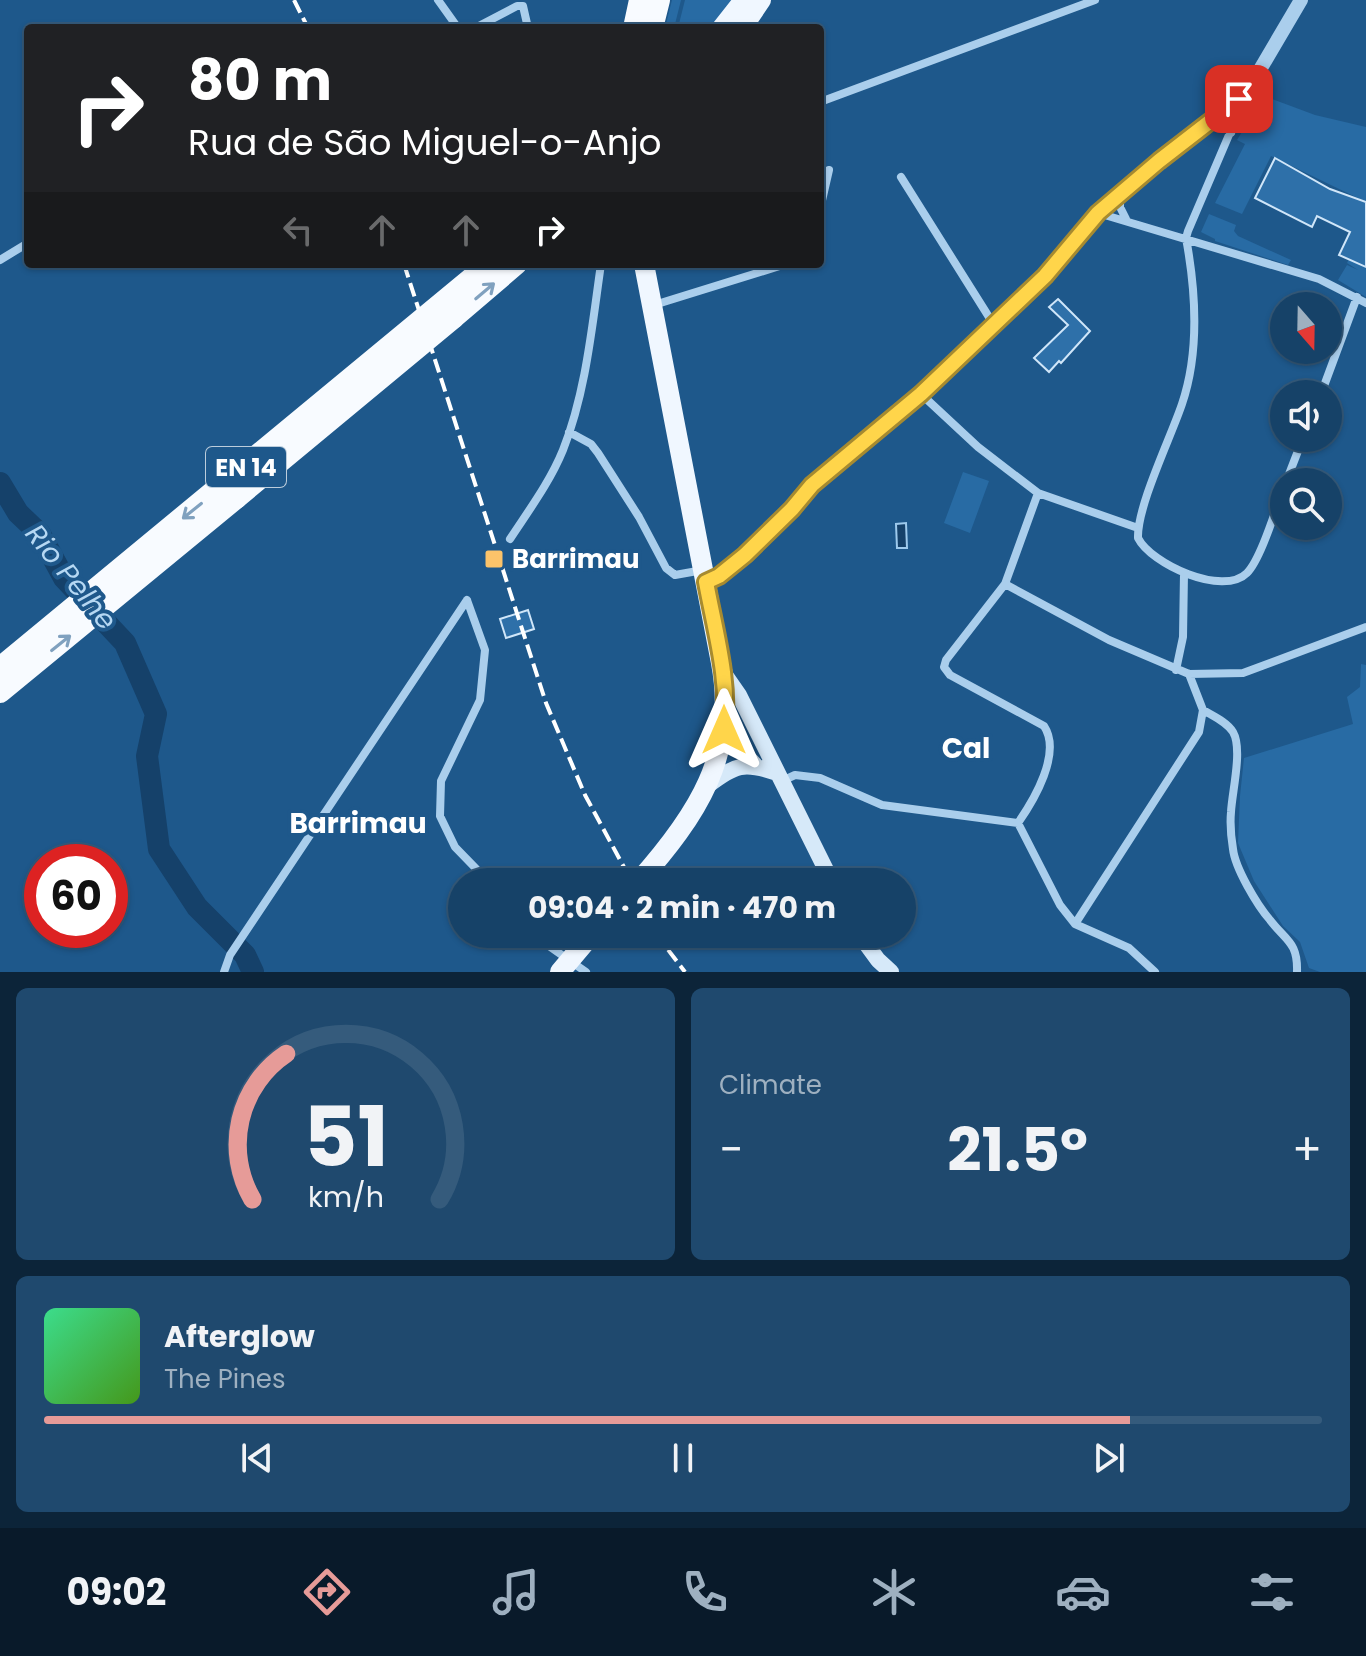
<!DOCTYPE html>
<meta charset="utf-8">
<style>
body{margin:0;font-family:Poppins,sans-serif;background:#1f496e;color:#f1f3f6;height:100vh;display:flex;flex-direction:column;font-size:30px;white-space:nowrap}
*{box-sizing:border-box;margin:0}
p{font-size:26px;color:#9eb0c0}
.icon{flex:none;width:44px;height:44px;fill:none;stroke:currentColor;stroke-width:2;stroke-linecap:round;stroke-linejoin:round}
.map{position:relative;height:972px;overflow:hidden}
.drawer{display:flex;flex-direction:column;gap:16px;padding:16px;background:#0c2439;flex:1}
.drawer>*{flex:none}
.hud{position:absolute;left:24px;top:24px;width:800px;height:244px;border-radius:8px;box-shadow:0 2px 6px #0004,0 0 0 2px #355b7c;background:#202124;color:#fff;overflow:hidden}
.needle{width:52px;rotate:160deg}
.buttons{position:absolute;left:1270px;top:292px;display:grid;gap:16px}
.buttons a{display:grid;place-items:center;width:72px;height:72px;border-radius:50%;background:#164268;box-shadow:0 2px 6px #0004,0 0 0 2px #355b7c;font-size:40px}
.speed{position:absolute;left:24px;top:844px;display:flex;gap:16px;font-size:40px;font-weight:700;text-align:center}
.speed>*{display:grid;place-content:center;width:104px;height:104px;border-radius:50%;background:#164268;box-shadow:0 2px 6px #0004,0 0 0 2px #355b7c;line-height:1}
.speed .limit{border:12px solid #d22;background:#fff;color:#111}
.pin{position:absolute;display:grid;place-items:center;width:68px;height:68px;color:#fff;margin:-34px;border-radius:16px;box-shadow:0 4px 12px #0006}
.me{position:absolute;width:88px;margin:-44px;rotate:0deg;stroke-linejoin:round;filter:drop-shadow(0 0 6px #0008)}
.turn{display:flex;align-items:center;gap:28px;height:168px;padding:0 32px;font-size:36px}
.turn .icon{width:104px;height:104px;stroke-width:2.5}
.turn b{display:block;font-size:56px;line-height:68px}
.lanes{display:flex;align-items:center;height:76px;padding:0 32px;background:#0003;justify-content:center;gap:40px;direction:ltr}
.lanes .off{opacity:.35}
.big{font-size:60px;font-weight:700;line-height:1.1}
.drawer .widget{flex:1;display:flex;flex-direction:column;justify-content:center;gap:12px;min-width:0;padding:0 28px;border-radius:12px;background:#1f496e}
.drawer .dial{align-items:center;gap:0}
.dial svg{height:208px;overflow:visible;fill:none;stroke:#355b7c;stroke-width:7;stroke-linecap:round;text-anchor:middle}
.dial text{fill:#f1f3f6;stroke:none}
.song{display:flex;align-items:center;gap:24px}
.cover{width:96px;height:96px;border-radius:12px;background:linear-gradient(135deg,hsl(150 70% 55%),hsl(100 70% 35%))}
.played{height:8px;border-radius:4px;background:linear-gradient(90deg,#e69b98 85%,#355b7c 85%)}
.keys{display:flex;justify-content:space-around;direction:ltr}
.heat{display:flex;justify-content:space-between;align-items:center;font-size:44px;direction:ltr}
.drawer .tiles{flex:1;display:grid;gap:16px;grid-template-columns:1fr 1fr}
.widget:last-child{grid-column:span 2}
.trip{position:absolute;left:448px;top:868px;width:468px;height:80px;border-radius:40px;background:#164268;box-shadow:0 2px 6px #0004,0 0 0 2px #355b7c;font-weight:700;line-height:80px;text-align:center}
.tabs{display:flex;height:128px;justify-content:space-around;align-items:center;background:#091a2a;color:#9eb0c0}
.tabs .icon{width:56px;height:56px}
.tabs .selected{color:#e69b98}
.tabs b{font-size:36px;color:#f1f3f6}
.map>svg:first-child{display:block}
.green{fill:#286ba4}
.water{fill:#15416a;stroke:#9ecaed;stroke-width:2}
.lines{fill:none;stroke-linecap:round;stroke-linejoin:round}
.river{stroke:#15416a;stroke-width:22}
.building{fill:#2e70a9;stroke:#d0e6f9;stroke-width:2}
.minor{stroke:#aaceec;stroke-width:8}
.tertiary{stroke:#aaceec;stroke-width:14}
.secondary{stroke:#d6e9f9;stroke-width:16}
.primary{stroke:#f0f7ff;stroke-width:20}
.trunk{stroke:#f8fbff;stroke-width:22}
.rail{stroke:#fff;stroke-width:4;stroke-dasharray:14 6;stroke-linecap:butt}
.trunk-bridge{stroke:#f8fbff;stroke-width:22}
.oneway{stroke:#80a1bf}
.route-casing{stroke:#a68a30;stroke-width:20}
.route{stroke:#ffd54a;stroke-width:14}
.poi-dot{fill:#fbc36a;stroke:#1e588b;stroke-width:3}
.labels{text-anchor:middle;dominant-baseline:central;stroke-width:8;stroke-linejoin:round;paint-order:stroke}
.shield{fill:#1e588b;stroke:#bccddc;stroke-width:2}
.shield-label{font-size:24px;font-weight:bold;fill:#fff}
.poi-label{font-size:26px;font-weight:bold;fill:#fff;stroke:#1e588b;text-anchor:start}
.water-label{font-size:28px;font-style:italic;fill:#b6d8f3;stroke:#1e588b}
.neighbourhood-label{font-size:28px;font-weight:bold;fill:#fff;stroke:#1e588b}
</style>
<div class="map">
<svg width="1366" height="972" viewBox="0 0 1366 972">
<rect width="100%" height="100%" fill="#1e588b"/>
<path class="green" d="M672 0H681L674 28H665Z
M685 0H734L710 28H678Z
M1264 96 1315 115 1366 127V202L1271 156 1242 214 1215 203 1245 144 1237 140Z
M1209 214 1236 225 1234 231 1238 236 1291 260 1288 265 1215 241V239L1201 232Z
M1349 259 1364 266 1366 263V297L1338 280 1347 265 1358 270 1347 263Z
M963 472 989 481 970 533 944 523Z
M1361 664 1366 665V972H1320L1309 968 1300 942 1283 926 1254 881 1238 843 1240 796 1244 758 1353 724 1347 697 1360 687Z"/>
<path class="water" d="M906 523 907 548H897L896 524Z"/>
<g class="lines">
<path class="river" d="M0 483 18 513 40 534 64 578 125 643 156 714 147 756 159 849 197 907 245 955 253 972"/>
</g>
<path class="building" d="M1275 158 1330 189 1366 202V267L1339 255 1350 232 1317 216 1312 227 1255 198Z
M1058 299 1090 331 1061 363 1059 361 1049 372 1034 358 1068 325 1049 307Z
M528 610 534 629 506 638 500 619Z"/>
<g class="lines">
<path class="minor" d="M438 0 458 28
M475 28 517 6H523L528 28
M1246 95 1188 231 1186 238C1196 292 1200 351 1182 404 1171 437 1137 506 1138 538 1151 564 1223 597 1247 573 1261 559 1276 508 1284 487
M820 102 1095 0
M1208 122 1222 124 1231 133
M901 177 994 325
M1120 194V207L1126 219
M820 209 829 170
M1098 213 1319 279 1366 303
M0 260 28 243
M654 305 786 264
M921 394 978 447 1038 493 1138 528
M1321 394 1357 297
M569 432 591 444 598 453 639 517 666 568 675 575 703 570
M1286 482 1303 438
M510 539C529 510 550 482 563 450 586 392 592 326 601 264
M1005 584 1109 640 1189 674 1243 673 1366 627
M467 600 485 650 480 700 441 781 440 816 455 847 489 882
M1176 670 1183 637 1184 573
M1203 710C1213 716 1227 722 1233 732 1243 749 1232 792 1231 812 1230 823 1231 837 1233 849 1235 868 1257 905 1270 920 1286 941 1298 942 1297 972
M782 781 795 775 820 778 882 805 1018 823 1060 905 1075 924 1129 948 1155 972
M1018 823C1034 800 1062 753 1044 726L950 675 944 667 946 660 1005 584 1038 493
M1075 924 1199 732 1203 710 1189 674
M538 934 549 946 586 972
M224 972 230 955 467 600"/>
<path class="tertiary" d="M706 582 739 561 792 509 812 485 921 394 1045 276 1098 213 1248 90 1301 0"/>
<path class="secondary" d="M723 672 739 695 832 882
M723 741 740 749 755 765
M707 786C736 765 743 761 777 773
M859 934 878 960 891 972"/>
<path class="primary" d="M722 28 744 0
M742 28 761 0
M638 882C697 816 738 754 721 663L644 264
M560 972 592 934"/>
<path class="trunk" d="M634 28 640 0
M652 28 659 0
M453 318 516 264
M0 692 236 498"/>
<path class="rail" d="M294 0 308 28
M404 264 546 703 585 795 632 882
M656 934 685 972"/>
<path class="trunk-bridge" d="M236 498 453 318
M0 668 489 264"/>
</g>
<defs><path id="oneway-shaft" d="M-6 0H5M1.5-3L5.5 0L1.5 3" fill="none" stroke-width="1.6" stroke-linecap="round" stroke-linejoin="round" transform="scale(2)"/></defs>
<g class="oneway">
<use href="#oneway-shaft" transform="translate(485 291) rotate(-40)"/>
<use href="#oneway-shaft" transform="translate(192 511) rotate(141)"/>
<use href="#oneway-shaft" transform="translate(61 643) rotate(-39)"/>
</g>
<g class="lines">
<g class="route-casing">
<path id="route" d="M724 730C730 681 715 631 706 582L719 576 745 555 792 509 812 485 921 394 1045 276 1098 213 1159 161 1239 99"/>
</g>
<use href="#route" class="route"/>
</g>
<rect class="poi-dot" x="484" y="549" width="20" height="20" rx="4"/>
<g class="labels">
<rect class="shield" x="206" y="447" width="80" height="40" rx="6"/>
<g class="shield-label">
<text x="246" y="467">EN 14</text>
</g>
<g class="poi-label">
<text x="512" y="559">Barrimau</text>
</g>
<g class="water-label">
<text transform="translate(71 577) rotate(51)">Rio Pelhe</text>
</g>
<g class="neighbourhood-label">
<text x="966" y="748">Cal</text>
<text x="358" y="823">Barrimau</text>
</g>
</g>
</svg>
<div class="buttons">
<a><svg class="needle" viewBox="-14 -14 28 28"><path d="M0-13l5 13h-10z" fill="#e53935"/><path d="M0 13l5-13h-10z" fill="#9eb0c0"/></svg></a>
<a><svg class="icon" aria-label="sound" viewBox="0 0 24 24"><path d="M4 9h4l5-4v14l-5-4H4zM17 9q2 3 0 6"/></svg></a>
<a><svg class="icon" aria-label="search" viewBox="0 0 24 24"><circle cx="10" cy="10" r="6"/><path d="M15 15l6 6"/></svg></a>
</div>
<div class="speed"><div class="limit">60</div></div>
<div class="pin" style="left:1239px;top:99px;background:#d93025"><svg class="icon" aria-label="arrive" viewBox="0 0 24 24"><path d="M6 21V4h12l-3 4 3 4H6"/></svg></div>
<svg class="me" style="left:724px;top:730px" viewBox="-20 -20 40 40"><path d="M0-17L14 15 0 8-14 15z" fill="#ffd54a" stroke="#fff" stroke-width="4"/></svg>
<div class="trip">09:04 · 2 min · 470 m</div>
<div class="hud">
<div class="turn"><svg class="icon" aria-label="right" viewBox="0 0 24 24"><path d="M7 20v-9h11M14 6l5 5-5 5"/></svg><div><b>80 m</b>Rua de São Miguel-o-Anjo</div></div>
<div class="lanes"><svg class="icon off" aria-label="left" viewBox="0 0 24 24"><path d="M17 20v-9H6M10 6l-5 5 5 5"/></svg><svg class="icon off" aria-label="ahead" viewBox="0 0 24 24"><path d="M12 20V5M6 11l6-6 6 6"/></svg><svg class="icon off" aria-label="ahead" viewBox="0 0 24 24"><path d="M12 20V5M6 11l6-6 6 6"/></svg><svg class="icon" aria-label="right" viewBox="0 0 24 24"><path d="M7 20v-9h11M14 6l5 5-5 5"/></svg></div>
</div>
</div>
<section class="drawer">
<div class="tiles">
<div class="widget dial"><svg viewBox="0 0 100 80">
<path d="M14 69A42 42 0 1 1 86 69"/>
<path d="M14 69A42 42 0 0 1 27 13" stroke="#e69b98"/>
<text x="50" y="56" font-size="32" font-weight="700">51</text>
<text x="50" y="72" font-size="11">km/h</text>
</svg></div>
<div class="widget"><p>Climate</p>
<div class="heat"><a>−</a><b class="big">21.5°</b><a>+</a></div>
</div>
<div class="widget">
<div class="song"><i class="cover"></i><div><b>Afterglow</b><p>The Pines</p></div></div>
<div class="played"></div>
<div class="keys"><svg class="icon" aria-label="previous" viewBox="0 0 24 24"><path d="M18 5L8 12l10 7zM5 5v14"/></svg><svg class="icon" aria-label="pause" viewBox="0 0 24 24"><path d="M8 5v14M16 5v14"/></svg><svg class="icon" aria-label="next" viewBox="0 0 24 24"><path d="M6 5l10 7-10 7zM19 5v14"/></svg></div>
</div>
</div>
</section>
<nav class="tabs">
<b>09:02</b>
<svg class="icon selected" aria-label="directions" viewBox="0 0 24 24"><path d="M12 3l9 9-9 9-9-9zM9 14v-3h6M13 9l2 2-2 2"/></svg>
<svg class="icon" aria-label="music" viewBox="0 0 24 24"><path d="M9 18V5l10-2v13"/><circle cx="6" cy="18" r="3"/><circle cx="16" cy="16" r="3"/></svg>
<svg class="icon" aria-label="phone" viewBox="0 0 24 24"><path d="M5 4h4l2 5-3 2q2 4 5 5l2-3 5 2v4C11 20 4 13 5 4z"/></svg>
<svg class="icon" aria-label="climate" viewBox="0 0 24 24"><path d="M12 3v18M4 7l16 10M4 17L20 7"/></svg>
<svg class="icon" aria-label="car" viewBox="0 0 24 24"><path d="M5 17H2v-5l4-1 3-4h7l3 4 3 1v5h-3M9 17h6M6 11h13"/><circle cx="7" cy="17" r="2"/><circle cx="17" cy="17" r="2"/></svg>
<svg class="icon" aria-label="filters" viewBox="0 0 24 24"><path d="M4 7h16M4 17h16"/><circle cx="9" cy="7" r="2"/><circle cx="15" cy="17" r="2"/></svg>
</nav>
